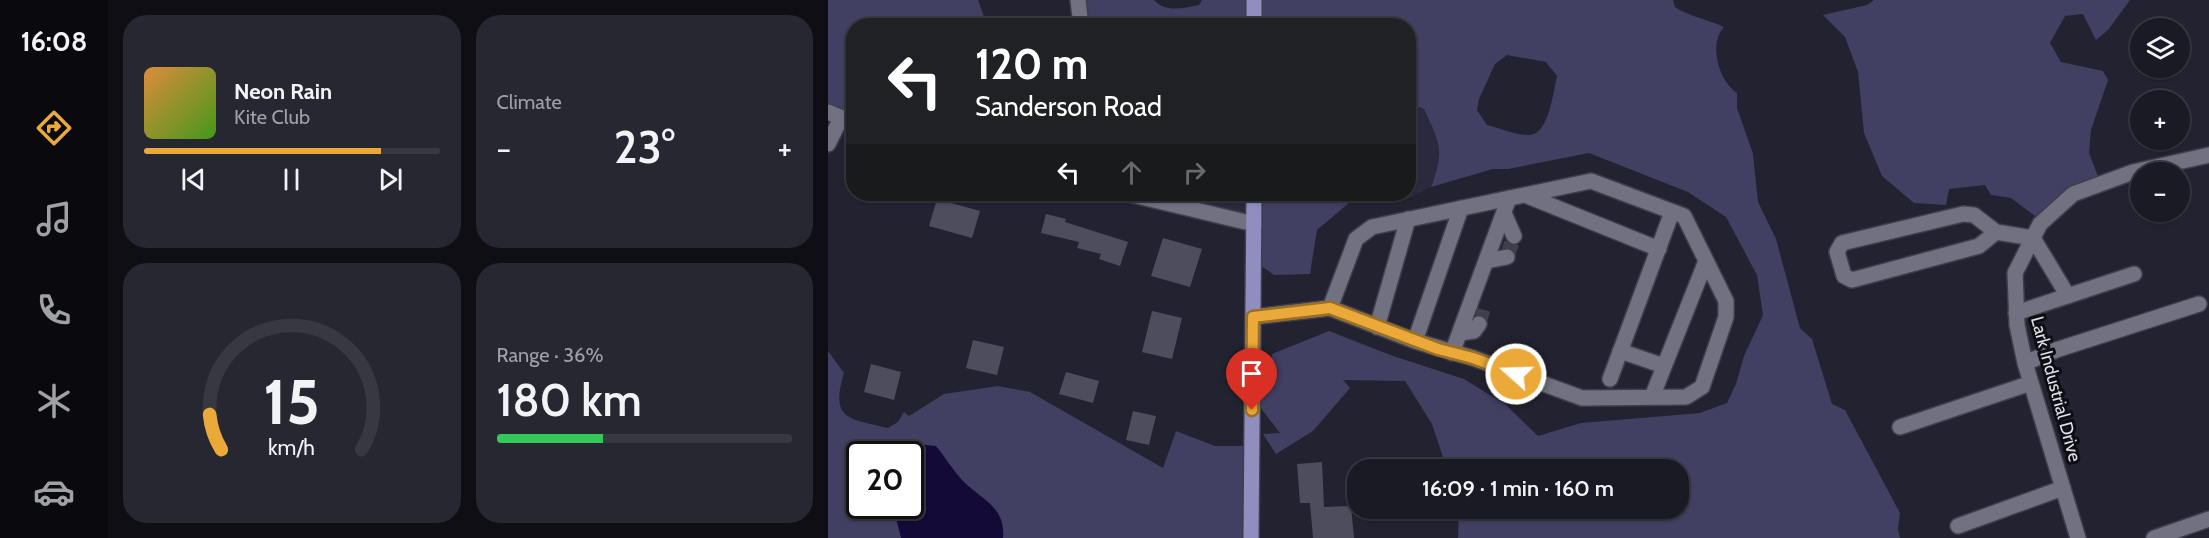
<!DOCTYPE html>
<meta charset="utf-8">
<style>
body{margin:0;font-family:Cabin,sans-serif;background:#272731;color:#f1f3f6;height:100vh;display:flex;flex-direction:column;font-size:22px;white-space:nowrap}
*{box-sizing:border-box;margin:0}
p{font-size:20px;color:#9fa1a6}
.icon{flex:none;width:33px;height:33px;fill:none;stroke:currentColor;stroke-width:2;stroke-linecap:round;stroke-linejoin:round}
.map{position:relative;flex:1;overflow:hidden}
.panel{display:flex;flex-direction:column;gap:15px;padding:15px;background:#0e0e14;width:720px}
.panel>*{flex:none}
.top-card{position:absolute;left:18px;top:18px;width:570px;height:183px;border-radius:24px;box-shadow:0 2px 4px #0004,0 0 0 2px #383841;background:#202124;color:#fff;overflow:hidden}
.buttons{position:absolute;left:1302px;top:18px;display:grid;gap:12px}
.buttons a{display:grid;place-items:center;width:60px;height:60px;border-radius:50%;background:#1a1a24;box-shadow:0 2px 4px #0004,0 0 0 2px #383841;font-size:30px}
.speed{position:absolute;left:18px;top:441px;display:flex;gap:12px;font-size:30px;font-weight:700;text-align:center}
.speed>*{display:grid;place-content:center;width:78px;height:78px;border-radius:50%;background:#1a1a24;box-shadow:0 2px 4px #0004,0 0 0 2px #383841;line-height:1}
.speed .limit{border:3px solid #111;border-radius:9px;background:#fff;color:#111}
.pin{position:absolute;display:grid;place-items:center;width:51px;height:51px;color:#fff;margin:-62px -26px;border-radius:50% 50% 50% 0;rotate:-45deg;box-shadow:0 0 6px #0007}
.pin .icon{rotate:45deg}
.me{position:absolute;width:66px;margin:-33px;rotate:290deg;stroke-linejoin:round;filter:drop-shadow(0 0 4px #0008)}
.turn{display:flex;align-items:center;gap:21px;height:126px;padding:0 30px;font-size:27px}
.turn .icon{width:78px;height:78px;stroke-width:2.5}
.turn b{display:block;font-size:42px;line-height:51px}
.lanes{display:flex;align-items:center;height:57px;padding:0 30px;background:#0003;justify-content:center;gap:30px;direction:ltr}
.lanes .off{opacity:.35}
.big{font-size:45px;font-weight:600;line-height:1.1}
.panel .card{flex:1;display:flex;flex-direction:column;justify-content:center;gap:9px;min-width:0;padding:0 21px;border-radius:24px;background:#272731}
.panel .dial{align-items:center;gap:0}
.dial svg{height:156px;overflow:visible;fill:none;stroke:#383841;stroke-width:7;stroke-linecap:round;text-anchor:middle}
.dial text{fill:#f1f3f6;stroke:none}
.song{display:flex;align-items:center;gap:18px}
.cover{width:72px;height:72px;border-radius:9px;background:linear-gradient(135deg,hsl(30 70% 55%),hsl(100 70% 35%))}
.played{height:6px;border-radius:3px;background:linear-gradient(90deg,#eba93a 80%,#383841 80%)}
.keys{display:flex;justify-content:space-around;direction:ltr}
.heat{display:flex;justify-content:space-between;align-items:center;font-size:33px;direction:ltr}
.charge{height:9px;border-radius:4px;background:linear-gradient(90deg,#34c759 36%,#383841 0)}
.panel .tiles{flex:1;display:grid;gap:15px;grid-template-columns:repeat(2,1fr)}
.trip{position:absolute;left:519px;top:459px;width:342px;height:60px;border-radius:24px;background:#1a1a24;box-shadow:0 2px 4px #0004,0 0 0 2px #383841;font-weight:600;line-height:60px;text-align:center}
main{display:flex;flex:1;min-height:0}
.dock{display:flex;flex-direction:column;width:108px;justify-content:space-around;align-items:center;background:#0a0a0e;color:#9fa1a6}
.dock .icon{width:42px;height:42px}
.dock .active{color:#eba93a}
.dock b{font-size:27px;color:#f1f3f6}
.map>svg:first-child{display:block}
.built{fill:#2a293d}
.green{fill:#413f62;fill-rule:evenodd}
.water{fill:#140a37}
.building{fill:#4d4d5d}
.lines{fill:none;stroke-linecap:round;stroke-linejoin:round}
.minor-tunnel{stroke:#403f4c;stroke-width:15;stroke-dasharray:15 8;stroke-linecap:butt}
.minor-casing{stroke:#3f3f4b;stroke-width:18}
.major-casing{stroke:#3f3f4b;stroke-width:18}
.minor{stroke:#717182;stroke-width:15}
.major{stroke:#908ebf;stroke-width:15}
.route-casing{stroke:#996e26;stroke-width:15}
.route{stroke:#eba93a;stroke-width:10}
.labels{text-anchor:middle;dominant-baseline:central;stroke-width:6;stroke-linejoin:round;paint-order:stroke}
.street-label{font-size:18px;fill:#e1e1eb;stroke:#0d0d13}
</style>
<main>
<nav class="dock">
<b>16:08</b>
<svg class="icon active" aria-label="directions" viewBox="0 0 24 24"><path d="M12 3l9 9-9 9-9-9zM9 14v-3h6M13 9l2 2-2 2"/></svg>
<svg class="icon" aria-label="music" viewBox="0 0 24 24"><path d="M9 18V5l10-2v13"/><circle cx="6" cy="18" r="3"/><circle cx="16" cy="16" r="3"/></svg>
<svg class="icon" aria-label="phone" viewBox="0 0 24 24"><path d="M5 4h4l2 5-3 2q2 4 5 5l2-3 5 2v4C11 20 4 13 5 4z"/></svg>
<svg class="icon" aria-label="climate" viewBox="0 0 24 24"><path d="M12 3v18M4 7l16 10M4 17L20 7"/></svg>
<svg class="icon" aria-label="car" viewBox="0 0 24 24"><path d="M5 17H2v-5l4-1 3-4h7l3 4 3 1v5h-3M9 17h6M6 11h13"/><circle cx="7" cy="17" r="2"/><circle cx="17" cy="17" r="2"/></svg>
</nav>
<section class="panel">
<div class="tiles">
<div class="card">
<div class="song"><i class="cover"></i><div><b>Neon Rain</b><p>Kite Club</p></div></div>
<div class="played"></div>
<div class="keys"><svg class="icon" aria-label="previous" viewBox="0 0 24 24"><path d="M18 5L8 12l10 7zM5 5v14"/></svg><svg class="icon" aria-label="pause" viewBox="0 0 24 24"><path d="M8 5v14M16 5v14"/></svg><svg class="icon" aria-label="next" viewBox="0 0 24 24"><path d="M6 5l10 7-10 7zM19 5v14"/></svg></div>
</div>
<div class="card"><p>Climate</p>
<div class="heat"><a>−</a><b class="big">23°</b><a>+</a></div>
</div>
<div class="card dial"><svg viewBox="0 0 100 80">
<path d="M14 69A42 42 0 1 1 86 69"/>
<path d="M14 69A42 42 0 0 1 8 51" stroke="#eba93a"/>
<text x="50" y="56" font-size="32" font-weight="700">15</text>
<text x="50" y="72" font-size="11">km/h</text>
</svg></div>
<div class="card"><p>Range · 36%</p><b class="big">180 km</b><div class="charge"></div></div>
</div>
</section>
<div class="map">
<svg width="1381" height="538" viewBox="0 0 1381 538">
<rect width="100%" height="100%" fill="#232230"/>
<path class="built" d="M581 103 596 109 609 138 613 161 603 187 582 198 522 202 480 194H580Z
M290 194H426L417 223Z"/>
<path class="green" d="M0 0H150L159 25H112L106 22 92 25 26 26 25 125 0 114Z
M250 0H326C337 13 356 8 371 5L374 0H845L847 7C862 17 879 19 896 27 880 44 891 81 909 93V108L925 154 930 202 948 239 972 328 984 339 1004 404 1017 410 1072 513 1070 529 1072 538H630L631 509 850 508V470L619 469 604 424 577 381 515 380 522 388 485 431 448 454 435 434 452 433 425 398 440 383 444 354 501 331 565 356 636 379 678 405 710 436 753 423 872 413 899 403 908 384 916 356 935 315 929 275 898 217 860 192 761 153 680 169H665L603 187C617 150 612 144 596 109L581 103 580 26 252 25ZM679 55 718 62 729 76C725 92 721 136 700 135 687 135 672 128 659 125L649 110 651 99 667 64Z
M1046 0H1302L1280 30 1268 40 1255 14 1237 16 1222 43 1233 62 1275 71 1280 80 1263 130 1261 153 1273 184 1215 222 1183 198 1163 195 1157 185 1121 189 1118 205 1086 203 1054 176 1036 133 1030 72 1017 37 995 15 1039 5Z
M426 194H480L522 202 489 230 482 274 446 275 426 261Z
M0 351 16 373C2 420 20 418 60 428L70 422 76 412 81 416 116 394 170 386 202 392 335 468 348 431 387 446H423L424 538H0ZM32 454H82V506H32Z"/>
<path class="water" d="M87 444 108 446C117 457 125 470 134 480 152 499 178 506 175 538H73L65 506H82V454H57L56 448Z"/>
<path class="building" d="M109 199 152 211 144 238 101 226Z
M218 214 238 219 237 222 300 242 292 266 271 259 273 254 249 248 251 242 213 233Z
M335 238 374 249 362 287 323 276Z
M324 311 354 318 344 359 314 352Z
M145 340 176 347 169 375 138 368Z
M43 364 73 372 66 400 36 392Z
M238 372 271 381 265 403 231 394Z
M305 411 328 416 321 445 298 440Z
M494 462 496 507 523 506 526 538H485L482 503H472L469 464Z"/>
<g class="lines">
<path class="minor-tunnel" d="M679 257 686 236
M651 324 657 302"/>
<g class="minor-casing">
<path id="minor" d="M250 0 253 26
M0 112 26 123
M0 144 13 118
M301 194 426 224
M697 195 831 249
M676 213 686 236
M1168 232 1146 215 1135 214 1014 243 1009 252 1016 276 1024 280 1151 246 1168 232 1205 238 1240 296
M658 261 679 257
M1188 313 1306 274
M425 317 502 308 587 341 645 358 754 398 858 397 874 387 898 317V301L856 216 763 181 544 227 528 239 502 308
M549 327 580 219
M632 333 646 331 651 324
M587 341 633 208
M792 351 836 366
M624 353 681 198
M1197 363 1228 350 1371 304
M782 379 844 212
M824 397 878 261
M1072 427 1203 383
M1130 526 1235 488
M1250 538 1197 363 1189 325 1187 273 1212 224 1245 194 1305 172 1381 155
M1326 538 1381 519"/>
</g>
<g class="major-casing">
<path id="major" d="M426 26V0
M423 538 426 194"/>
</g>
<use href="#minor" class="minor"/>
<use href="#major" class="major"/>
</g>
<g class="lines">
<g class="route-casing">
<path id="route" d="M424 410 425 317 502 308 610 349 645 358 688 374"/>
</g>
<use href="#route" class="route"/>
</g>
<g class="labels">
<g class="street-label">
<text transform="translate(1228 389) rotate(75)">Lark Industrial Drive</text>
</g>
</g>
</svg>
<div class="buttons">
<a><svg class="icon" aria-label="layers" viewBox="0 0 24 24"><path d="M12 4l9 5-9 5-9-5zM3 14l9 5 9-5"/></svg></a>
<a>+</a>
<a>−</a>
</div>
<div class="speed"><div class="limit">20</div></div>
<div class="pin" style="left:424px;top:410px;background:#d93025"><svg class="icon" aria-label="arrive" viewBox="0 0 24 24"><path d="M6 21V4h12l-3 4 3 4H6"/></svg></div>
<svg class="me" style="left:688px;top:374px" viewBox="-20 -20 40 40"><circle r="17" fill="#eba93a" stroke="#fff" stroke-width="3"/><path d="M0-11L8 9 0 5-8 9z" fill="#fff"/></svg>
<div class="trip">16:09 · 1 min · 160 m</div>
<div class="top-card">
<div class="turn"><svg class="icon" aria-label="left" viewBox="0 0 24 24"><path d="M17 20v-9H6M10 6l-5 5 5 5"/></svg><div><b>120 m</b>Sanderson Road</div></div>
<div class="lanes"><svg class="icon" aria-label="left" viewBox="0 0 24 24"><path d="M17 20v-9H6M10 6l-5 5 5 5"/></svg><svg class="icon off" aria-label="ahead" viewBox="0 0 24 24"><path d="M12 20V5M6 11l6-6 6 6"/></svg><svg class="icon off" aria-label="right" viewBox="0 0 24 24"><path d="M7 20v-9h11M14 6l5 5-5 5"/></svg></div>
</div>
</div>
</main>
